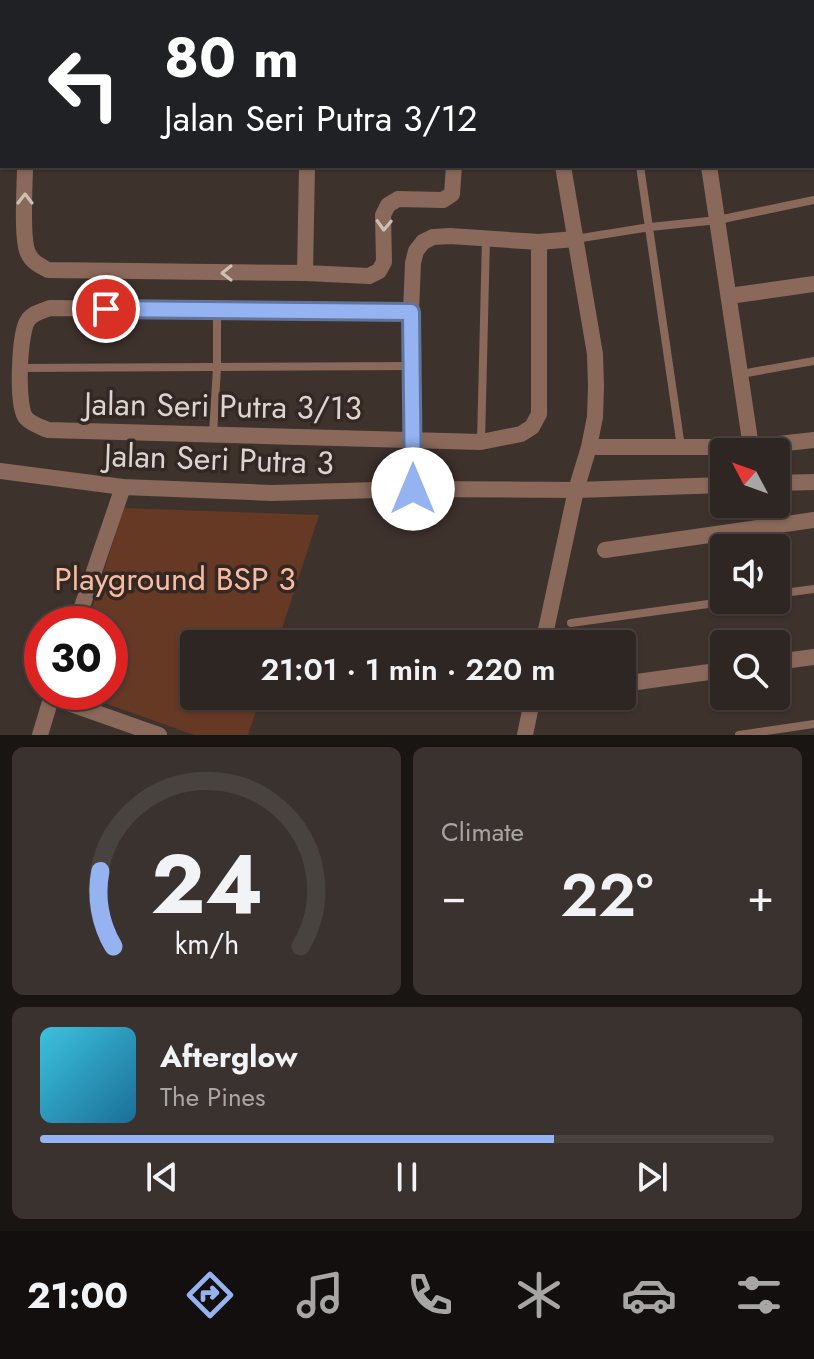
<!DOCTYPE html>
<meta charset="utf-8">
<style>
body{margin:0;font-family:Jost,sans-serif;background:#3a322f;color:#f1f3f6;height:100vh;display:flex;flex-direction:column;font-size:30px;white-space:nowrap}
*{box-sizing:border-box;margin:0}
p{font-size:26px;color:#a7a5a5}
.icon{flex:none;width:44px;height:44px;fill:none;stroke:currentColor;stroke-width:2;stroke-linecap:round;stroke-linejoin:round}
.map{position:relative;height:735px;overflow:hidden}
.sheet{display:flex;flex-direction:column;gap:12px;padding:12px;background:#191513;flex:1}
.sheet>*{flex:none}
.hud{position:absolute;left:0px;top:0px;width:814px;height:168px;box-shadow:0 2px 6px #0004,0 0 0 2px #494340;background:#202124;color:#fff;overflow:hidden}
.needle{width:52px;rotate:311deg}
.fabs{position:absolute;left:710px;top:438px;display:grid;gap:16px}
.fabs a{display:grid;place-items:center;width:80px;height:80px;border-radius:8px;background:#2e2622;box-shadow:0 2px 6px #0004,0 0 0 2px #494340;font-size:40px}
.speed{position:absolute;left:24px;top:606px;display:flex;gap:16px;font-size:40px;font-weight:700;text-align:center}
.speed>*{display:grid;place-content:center;width:104px;height:104px;border-radius:50%;background:#2e2622;box-shadow:0 2px 6px #0004,0 0 0 2px #494340;line-height:1}
.speed .limit{border:12px solid #d22;background:#fff;color:#111}
.pin{position:absolute;display:grid;place-items:center;width:68px;height:68px;color:#fff;margin:-34px;border:4px solid #fff;border-radius:50%;box-shadow:0 2px 8px #0007}
.me{position:absolute;width:88px;margin:-44px;rotate:0deg;stroke-linejoin:round;filter:drop-shadow(0 0 6px #0008)}
.turn{display:flex;align-items:center;gap:28px;height:168px;padding:0 32px;font-size:36px}
.turn .icon{width:104px;height:104px;stroke-width:2.5}
.turn b{display:block;font-size:56px;line-height:68px}
.big{font-size:60px;font-weight:600;line-height:1.1}
.sheet .tile{flex:1;display:flex;flex-direction:column;justify-content:center;gap:12px;min-width:0;padding:0 28px;border-radius:12px;background:#3a322f}
.sheet .dial{align-items:center;gap:0}
.dial svg{height:208px;overflow:visible;fill:none;stroke:#494340;stroke-width:7;stroke-linecap:round;text-anchor:middle}
.dial text{fill:#f1f3f6;stroke:none}
.song{display:flex;align-items:center;gap:24px}
.cover{width:96px;height:96px;border-radius:12px;background:linear-gradient(135deg,hsl(190 70% 55%),hsl(200 70% 35%))}
.played{height:8px;border-radius:4px;background:linear-gradient(90deg,#95b2f1 70%,#494340 70%)}
.keys{display:flex;justify-content:space-around;direction:ltr}
.heat{display:flex;justify-content:space-between;align-items:center;font-size:44px;direction:ltr}
.sheet .tiles{flex:1;display:grid;gap:12px;grid-template-columns:1fr 1fr}
.tile:last-child{grid-column:span 2}
.trip{position:absolute;left:180px;top:630px;width:456px;height:80px;border-radius:8px;background:#2e2622;box-shadow:0 2px 6px #0004,0 0 0 2px #494340;font-weight:600;line-height:80px;text-align:center}
.tabs{display:flex;height:128px;justify-content:space-around;align-items:center;background:#120f0e;color:#a7a5a5}
.tabs .icon{width:56px;height:56px}
.tabs .current{color:#95b2f1}
.tabs b{font-size:36px;color:#f1f3f6}
.map>svg:first-child{display:block}
.green{fill:#663925}
.lines{fill:none;stroke-linecap:round;stroke-linejoin:round}
.service{stroke:#8a695a;stroke-width:8}
.minor{stroke:#8a695a;stroke-width:16}
.tertiary{stroke:#8a695a;stroke-width:16}
.oneway{stroke:#cbbfb8}
.route-casing{stroke:#61749d;stroke-width:20}
.route{stroke:#95b2f1;stroke-width:14}
.labels{text-anchor:middle;dominant-baseline:central;stroke-width:7;stroke-linejoin:round;paint-order:stroke}
.street-label{font-size:32px;fill:#dbd4d0;stroke:#332823}
.park-label{font-size:32px;fill:#fabca0;stroke:#332823}
</style>
<div class="map">
<svg width="814" height="735" viewBox="0 0 814 735">
<rect width="100%" height="100%" fill="#3e322d"/>
<path class="green" d="M124 508 319 515 277 644H194V696H261L248 735H194L74 692H110V624H87Z"/>
<g class="lines">
<path class="service" d="M613 0 614 2
M640 166 681 447
M575 239 650 227 718 220 814 200
M21 368 411 366
M741 374 814 361
M213 434 217 368V311
M481 442 486 239
M776 594 814 589
M571 623 737 600
M739 735 814 724"/>
<path class="minor" d="M539 0V2
M685 0V2
M812 131H814
M25 166C25 185 21 238 28 253 32 262 39 265 48 270L305 273 369 276 379 271 384 262 383 215 388 205 398 199 443 200 452 194 454 166
M709 166 751 447
M305 273 307 166
M729 296 814 284
M411 312 50 308C42 311 33 313 28 320 19 332 16 407 26 418 31 424 41 427 48 430L481 442 521 434 532 427 539 414V242
M589 447H751L814 440
M413 489 411 312 413 263 416 251 423 242 433 237 450 236 539 242 575 239
M605 550 814 520
M76 624 123 487
M543 644 576 490 589 447 595 417 596 386 595 354 563 166
M776 662 814 657
M622 684 724 670
M51 697 159 735
M40 735 53 692
M525 735 533 696"/>
<path class="tertiary" d="M0 471 123 487 272 493 413 489 576 490 724 485
M776 483 814 482"/>
</g>
<defs><path id="oneway-chevron" d="M-2-3.5L2.5 0L-2 3.5" fill="none" stroke-width="1.6" stroke-linecap="round" stroke-linejoin="round" transform="scale(2)"/></defs>
<g class="oneway">
<use href="#oneway-chevron" transform="translate(25 199) rotate(-90)"/>
<use href="#oneway-chevron" transform="translate(384 225) rotate(92)"/>
<use href="#oneway-chevron" transform="translate(227 273) rotate(-180)"/>
</g>
<g class="lines">
<g class="route-casing">
<path id="route" d="M106 309 411 312 413 489"/>
</g>
<use href="#route" class="route"/>
</g>
<g class="labels">
<g class="street-label">
<text transform="translate(223 406) rotate(1)">Jalan Seri Putra 3/13</text>
<text transform="translate(219 459) rotate(2)">Jalan Seri Putra 3</text>
</g>
<g class="park-label">
<text x="175" y="579">Playground BSP 3</text>
</g>
</g>
</svg>
<div class="fabs">
<a><svg class="needle" viewBox="-14 -14 28 28"><path d="M0-13l5 13h-10z" fill="#e53935"/><path d="M0 13l5-13h-10z" fill="#a7a5a5"/></svg></a>
<a><svg class="icon" aria-label="sound" viewBox="0 0 24 24"><path d="M4 9h4l5-4v14l-5-4H4zM17 9q2 3 0 6"/></svg></a>
<a><svg class="icon" aria-label="search" viewBox="0 0 24 24"><circle cx="10" cy="10" r="6"/><path d="M15 15l6 6"/></svg></a>
</div>
<div class="speed"><div class="limit">30</div></div>
<div class="pin" style="left:106px;top:309px;background:#d93025"><svg class="icon" aria-label="arrive" viewBox="0 0 24 24"><path d="M6 21V4h12l-3 4 3 4H6"/></svg></div>
<svg class="me" style="left:413px;top:489px" viewBox="-20 -20 40 40"><circle r="19" fill="#fff"/><path d="M0-13L10 11 0 6-10 11z" fill="#95b2f1"/></svg>
<div class="trip">21:01 · 1 min · 220 m</div>
<div class="hud">
<div class="turn"><svg class="icon" aria-label="left" viewBox="0 0 24 24"><path d="M17 20v-9H6M10 6l-5 5 5 5"/></svg><div><b>80 m</b>Jalan Seri Putra 3/12</div></div>
</div>
</div>
<section class="sheet">
<div class="tiles">
<div class="tile dial"><svg viewBox="0 0 100 80">
<path d="M14 69A42 42 0 1 1 86 69"/>
<path d="M14 69A42 42 0 0 1 9 40" stroke="#95b2f1"/>
<text x="50" y="56" font-size="32" font-weight="700">24</text>
<text x="50" y="72" font-size="11">km/h</text>
</svg></div>
<div class="tile"><p>Climate</p>
<div class="heat"><a>−</a><b class="big">22°</b><a>+</a></div>
</div>
<div class="tile">
<div class="song"><i class="cover"></i><div><b>Afterglow</b><p>The Pines</p></div></div>
<div class="played"></div>
<div class="keys"><svg class="icon" aria-label="previous" viewBox="0 0 24 24"><path d="M18 5L8 12l10 7zM5 5v14"/></svg><svg class="icon" aria-label="pause" viewBox="0 0 24 24"><path d="M8 5v14M16 5v14"/></svg><svg class="icon" aria-label="next" viewBox="0 0 24 24"><path d="M6 5l10 7-10 7zM19 5v14"/></svg></div>
</div>
</div>
</section>
<nav class="tabs">
<b>21:00</b>
<svg class="icon current" aria-label="directions" viewBox="0 0 24 24"><path d="M12 3l9 9-9 9-9-9zM9 14v-3h6M13 9l2 2-2 2"/></svg>
<svg class="icon" aria-label="music" viewBox="0 0 24 24"><path d="M9 18V5l10-2v13"/><circle cx="6" cy="18" r="3"/><circle cx="16" cy="16" r="3"/></svg>
<svg class="icon" aria-label="phone" viewBox="0 0 24 24"><path d="M5 4h4l2 5-3 2q2 4 5 5l2-3 5 2v4C11 20 4 13 5 4z"/></svg>
<svg class="icon" aria-label="climate" viewBox="0 0 24 24"><path d="M12 3v18M4 7l16 10M4 17L20 7"/></svg>
<svg class="icon" aria-label="car" viewBox="0 0 24 24"><path d="M5 17H2v-5l4-1 3-4h7l3 4 3 1v5h-3M9 17h6M6 11h13"/><circle cx="7" cy="17" r="2"/><circle cx="17" cy="17" r="2"/></svg>
<svg class="icon" aria-label="filters" viewBox="0 0 24 24"><path d="M4 7h16M4 17h16"/><circle cx="9" cy="7" r="2"/><circle cx="15" cy="17" r="2"/></svg>
</nav>
